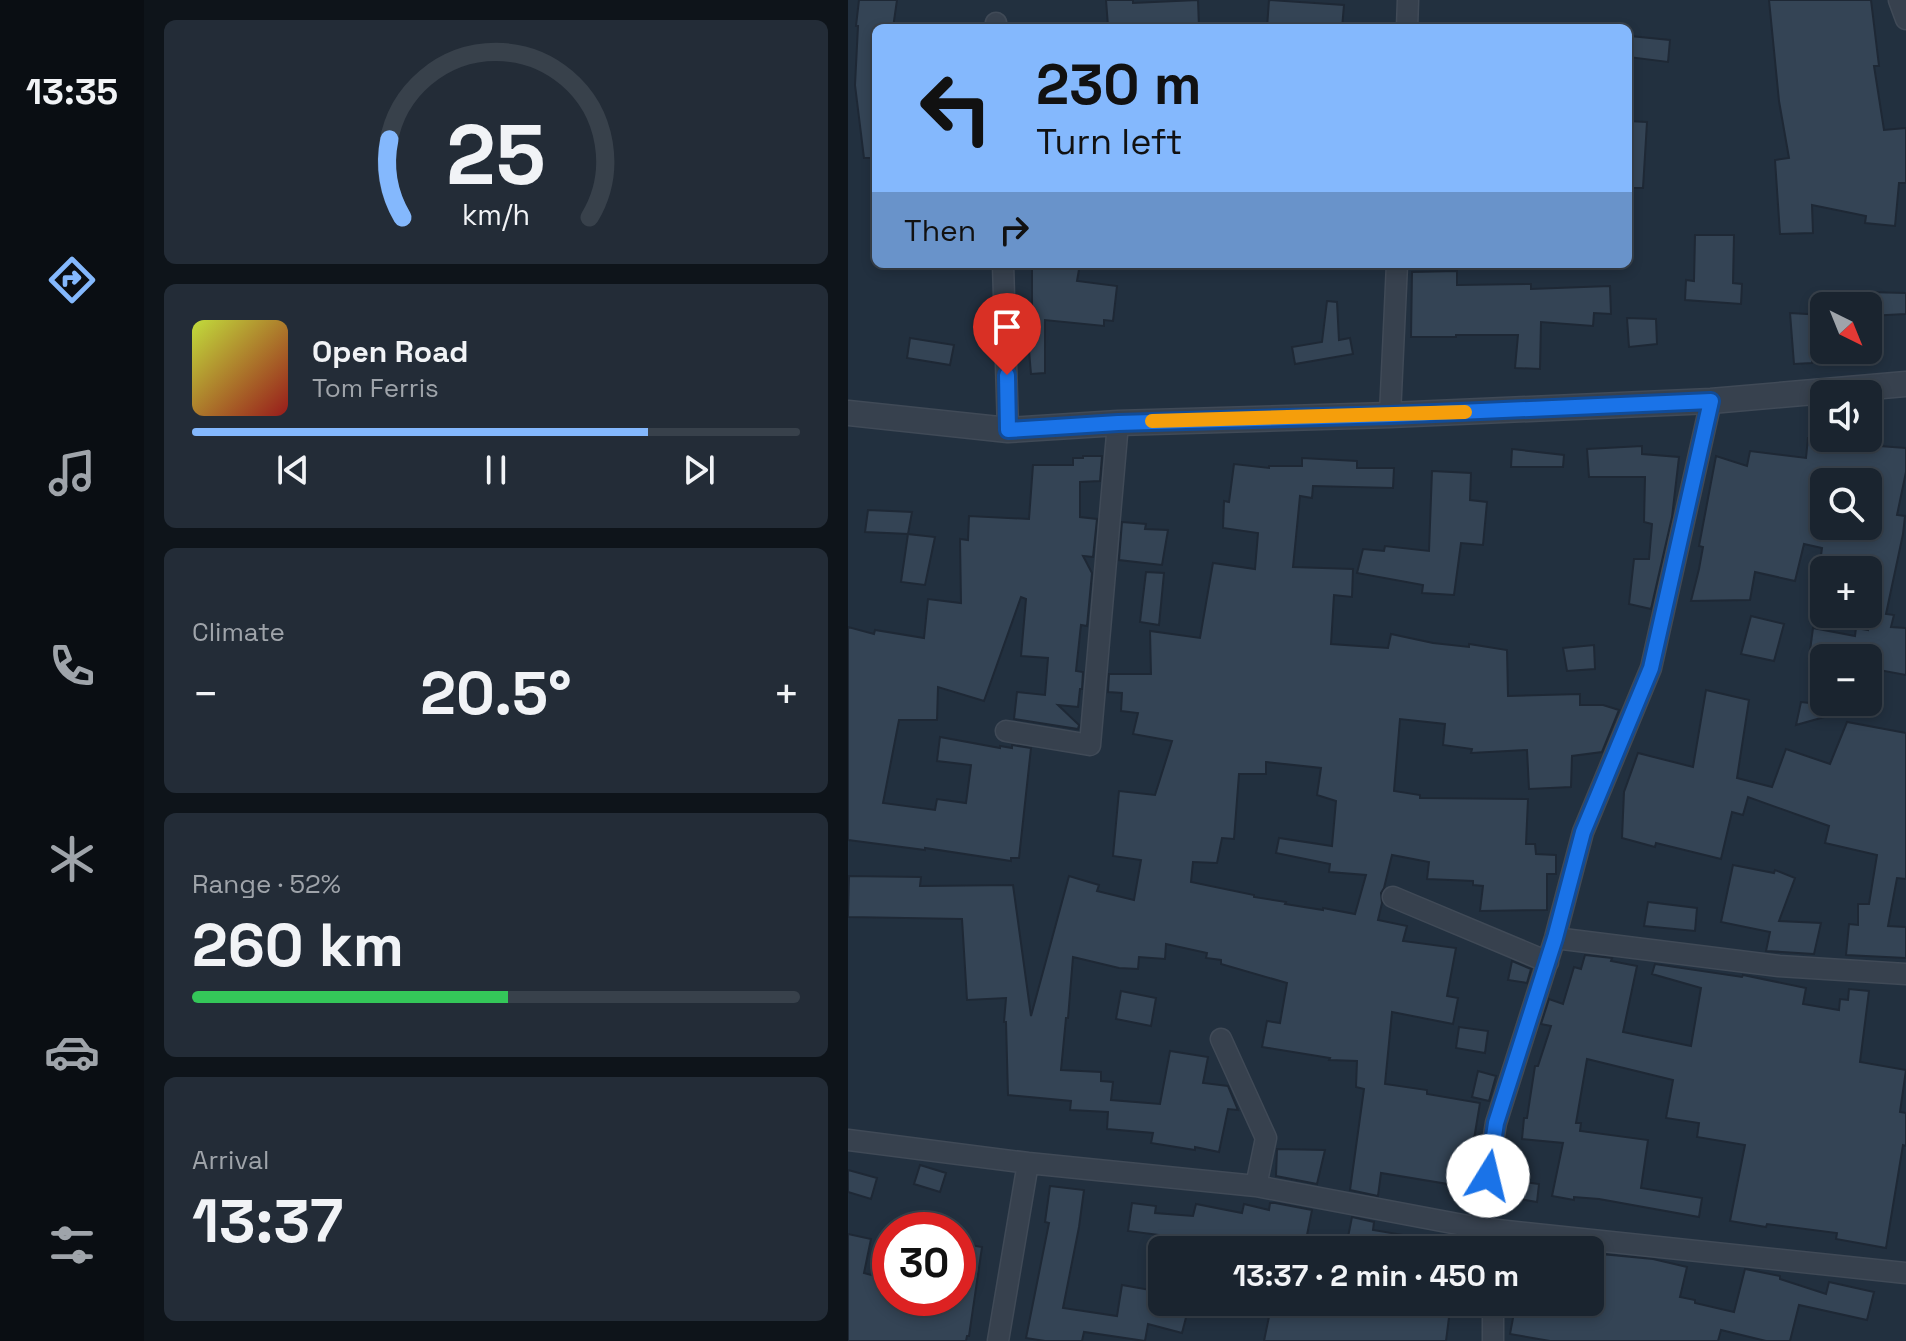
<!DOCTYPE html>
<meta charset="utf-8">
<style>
body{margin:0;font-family:"Space Grotesk",sans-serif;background:#232c37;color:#f1f3f6;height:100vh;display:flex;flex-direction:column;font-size:30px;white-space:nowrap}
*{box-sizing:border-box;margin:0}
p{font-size:26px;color:#9fa4aa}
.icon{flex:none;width:44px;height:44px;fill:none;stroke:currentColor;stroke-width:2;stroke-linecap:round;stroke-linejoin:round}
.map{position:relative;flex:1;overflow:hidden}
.side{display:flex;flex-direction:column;gap:20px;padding:20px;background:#0e141a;width:704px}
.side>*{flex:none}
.top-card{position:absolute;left:24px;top:24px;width:760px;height:244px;border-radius:12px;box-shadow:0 4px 12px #0003,0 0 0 2px #38414b;background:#84b8fd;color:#111;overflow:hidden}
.needle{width:52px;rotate:137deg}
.tools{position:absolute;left:962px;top:292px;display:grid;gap:16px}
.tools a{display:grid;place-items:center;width:72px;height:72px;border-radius:12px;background:#1a242f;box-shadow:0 4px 12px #0003,0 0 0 2px #38414b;font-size:40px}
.speed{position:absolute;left:24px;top:1212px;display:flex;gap:16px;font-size:40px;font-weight:700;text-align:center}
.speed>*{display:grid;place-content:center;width:104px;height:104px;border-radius:50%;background:#1a242f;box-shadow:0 4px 12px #0003,0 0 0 2px #38414b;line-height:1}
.speed .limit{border:12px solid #d22;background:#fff;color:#111}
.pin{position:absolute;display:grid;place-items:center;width:68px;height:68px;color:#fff;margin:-82px -34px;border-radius:50% 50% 50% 0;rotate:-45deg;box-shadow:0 0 8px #0007}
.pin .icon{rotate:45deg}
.me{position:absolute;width:88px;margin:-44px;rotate:9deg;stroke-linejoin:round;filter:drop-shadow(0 0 6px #0008)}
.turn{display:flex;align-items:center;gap:28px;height:168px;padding:0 32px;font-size:36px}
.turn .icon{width:104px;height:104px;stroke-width:2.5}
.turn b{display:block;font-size:56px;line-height:68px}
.then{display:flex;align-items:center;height:76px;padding:0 32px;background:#0003;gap:16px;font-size:30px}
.big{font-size:60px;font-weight:700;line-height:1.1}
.side .widget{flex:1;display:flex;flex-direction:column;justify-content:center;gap:12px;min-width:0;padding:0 28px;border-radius:12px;background:#232c37}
.side .dial{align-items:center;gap:0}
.dial svg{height:208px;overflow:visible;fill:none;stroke:#38414b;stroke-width:7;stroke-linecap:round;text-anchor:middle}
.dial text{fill:#f1f3f6;stroke:none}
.song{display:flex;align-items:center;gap:24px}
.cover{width:96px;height:96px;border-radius:12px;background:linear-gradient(135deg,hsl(70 70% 55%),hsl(0 70% 35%))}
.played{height:8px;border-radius:4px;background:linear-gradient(90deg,#84b8fd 75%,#38414b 75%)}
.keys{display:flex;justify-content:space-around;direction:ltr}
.heat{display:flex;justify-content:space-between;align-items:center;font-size:44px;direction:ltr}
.charge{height:12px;border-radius:6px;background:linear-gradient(90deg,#34c759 52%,#38414b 0)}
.trip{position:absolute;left:300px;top:1236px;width:456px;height:80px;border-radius:12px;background:#1a242f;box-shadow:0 4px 12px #0003,0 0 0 2px #38414b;font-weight:700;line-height:80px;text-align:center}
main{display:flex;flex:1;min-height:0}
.menu{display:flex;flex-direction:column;width:144px;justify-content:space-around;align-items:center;background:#0a0e13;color:#9fa4aa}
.menu .icon{width:56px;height:56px}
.menu .selected{color:#84b8fd}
.menu b{font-size:36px;color:#f1f3f6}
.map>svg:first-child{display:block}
.building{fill:#344455;stroke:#1e2835;stroke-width:2;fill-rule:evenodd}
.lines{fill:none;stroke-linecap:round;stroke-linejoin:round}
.minor-casing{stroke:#404a57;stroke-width:23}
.tertiary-casing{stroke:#404a57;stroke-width:27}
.minor{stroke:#37414e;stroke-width:20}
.tertiary{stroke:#37414e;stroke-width:24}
.route-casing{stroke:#114b97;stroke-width:20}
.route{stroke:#1a73e8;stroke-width:14}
.slow{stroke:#f59e0b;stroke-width:14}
</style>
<main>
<nav class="menu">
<b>13:35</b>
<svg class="icon selected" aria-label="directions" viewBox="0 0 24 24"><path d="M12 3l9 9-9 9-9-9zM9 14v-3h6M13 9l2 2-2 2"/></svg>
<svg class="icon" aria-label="music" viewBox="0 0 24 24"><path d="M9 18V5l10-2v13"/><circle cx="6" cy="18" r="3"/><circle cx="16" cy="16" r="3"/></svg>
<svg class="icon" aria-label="phone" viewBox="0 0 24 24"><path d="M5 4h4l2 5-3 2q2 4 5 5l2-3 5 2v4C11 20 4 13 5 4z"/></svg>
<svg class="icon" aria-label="climate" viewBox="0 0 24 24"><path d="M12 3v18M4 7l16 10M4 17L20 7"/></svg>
<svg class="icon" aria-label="car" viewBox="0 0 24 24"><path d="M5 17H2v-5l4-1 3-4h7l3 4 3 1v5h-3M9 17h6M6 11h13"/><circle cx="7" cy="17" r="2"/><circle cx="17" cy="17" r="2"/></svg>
<svg class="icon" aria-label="filters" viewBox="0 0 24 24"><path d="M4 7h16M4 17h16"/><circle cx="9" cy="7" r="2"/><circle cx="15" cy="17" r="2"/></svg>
</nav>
<section class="side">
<div class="widget dial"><svg viewBox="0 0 100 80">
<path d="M14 69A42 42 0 1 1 86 69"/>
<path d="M14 69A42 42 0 0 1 9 39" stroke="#84b8fd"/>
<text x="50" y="56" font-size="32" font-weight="700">25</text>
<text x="50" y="72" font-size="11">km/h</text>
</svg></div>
<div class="widget">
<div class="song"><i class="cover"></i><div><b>Open Road</b><p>Tom Ferris</p></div></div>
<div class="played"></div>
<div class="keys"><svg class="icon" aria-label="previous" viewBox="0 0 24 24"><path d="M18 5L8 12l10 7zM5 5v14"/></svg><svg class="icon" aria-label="pause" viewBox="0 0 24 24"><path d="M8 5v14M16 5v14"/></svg><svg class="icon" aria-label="next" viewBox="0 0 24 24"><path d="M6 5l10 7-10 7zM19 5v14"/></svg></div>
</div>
<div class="widget"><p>Climate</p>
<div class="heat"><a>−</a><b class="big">20.5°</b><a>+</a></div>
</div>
<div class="widget"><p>Range · 52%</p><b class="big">260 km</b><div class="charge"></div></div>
<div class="widget"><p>Arrival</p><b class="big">13:37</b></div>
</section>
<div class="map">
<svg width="1058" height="1341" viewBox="0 0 1058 1341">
<rect width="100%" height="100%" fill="#22303f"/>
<path class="building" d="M11 0H49L45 28H28V158H16L7 85 10 26H8Z
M258 0H285V3L350 0 351 28 260 26Z
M421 0 496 5 494 28H419Z
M921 0H1023L1031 66H1026L1036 130 1058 128V183H1051L1047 226 1017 223 1018 216 964 205 965 233 932 234 927 160 941 158 931 101Z
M782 36 822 40 820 62 780 57Z
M780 121 799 122 795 188H780Z
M847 235H886L885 283 894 284 893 304 837 300 838 280 846 281Z
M184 264H232L229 281 269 286 265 321 256 320V326L197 320V373L183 374 178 315H184Z
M609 271V285L683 284V289L762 286 763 314 746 313 745 326 693 322 692 369 667 368 670 335H608V337H563L564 272Z
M1020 292 1058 293V314L1020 316Z
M479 301 489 302 491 340 502 338 505 354 447 364 444 347 474 342Z
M942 313 976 315V351L964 352V363L946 364Z
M779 318 808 319 809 344 781 347Z
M62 338 106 345 102 365 59 358Z
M960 438H979V442L1058 448V472L1049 515 1057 516 1055 534 1038 614 1046 615 1043 627 1058 628V675L1020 668V658H961L965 628 1007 636 1008 628 1020 630V570H971L974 548 956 544 947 581 907 572 902 600 843 601 851 569 855 547 851 546 868 456 899 466 902 451 958 458ZM974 482H1028L1020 515V526H968Z
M794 446V454L831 457 824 517 803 609 781 604 786 559H801L804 524 796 522 797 477H741L739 449Z
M664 449 716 455 715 467H663Z
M235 456H254L252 481 232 482V517L249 519 245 557 235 556 244 573 239 626 233 625 228 671 235 672 234 689H232L230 707 210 705 231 725 230 729 166 719 169 692 197 695 200 658 173 656 178 599 173 597 136 701 90 687 89 720H51L35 803 87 810 89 799 118 803 123 765 89 761 92 737 152 748V746L164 748V745L183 748 171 858H163V861L77 848V850L0 840V627L26 634 27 630 76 638 80 599 113 603 112 539 120 540 121 516 181 519 185 465H225V458H235Z
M454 458 509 461V468H546L545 488 465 486 464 498 452 496 445 567 505 569 504 597 486 595 483 644 540 648 543 634 585 643 621 647V644L659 650 660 696 732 694V705H755L771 710 754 752 724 756 723 787 681 789 679 750 623 753 624 749 595 745 597 724 552 719 546 791 572 795V798L680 799 678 844H687L688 854 708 855V874H699V910L632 911 635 886 625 885V881L579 879 581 862 544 855 536 888 533 893 534 903 530 920 559 926 555 941 608 948 599 996 610 998 605 1024 544 1012 537 1084 579 1090V1094L632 1103 618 1187 533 1173 530 1196 502 1190 516 1089 508 1087 509 1061 481 1060 482 1058 414 1047 419 1021 432 1023 439 983 373 964V960L358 958 359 953 318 944 317 959 291 957 290 969 271 968 225 957 220 1018H218L213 1070 253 1072V1081L265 1082 263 1100 312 1104 322 1051 360 1057 355 1083 380 1086 390 1110 380 1109 371 1152 347 1147V1150L303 1143 305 1133 259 1129 260 1112 222 1110 223 1101 160 1095 158 1022H156L158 998 119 1000 114 919 0 917 1 876 73 877 72 886 165 885 183 1016 221 876 251 885 249 891 286 900 293 860 265 856 271 791 307 795 324 741 285 734 290 713 273 711 274 693 260 692 261 674H303L302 631 352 638 365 563 407 569 410 533 375 528 376 501 381 502 386 464 421 468V466H454ZM418 762 473 768 469 795 488 801 484 846 431 838 428 853 482 864 481 872 518 875 507 914 475 908V910L437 904 438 902 406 897V895L343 882 345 862 369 863 374 838 386 839 391 774H418Z
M584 471 623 473 622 500 639 502 635 545 613 543 606 595 574 593 575 585 509 573 515 549 536 551 537 546 581 551Z
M20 510 64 512 60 534 87 537 77 585 53 582 60 534 17 532Z
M274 522 298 524 297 529 320 530 314 565 271 560Z
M298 572 316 573 311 625 292 622Z
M903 616 936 624 926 661 893 654Z
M746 645 747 669 719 671 715 648Z
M858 690 901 700 889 778 924 787 938 749 982 764 999 722 1058 733V879L1049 878 1040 926 1058 927V958L998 955 1001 924 1010 925V904H1021L1029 855 977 843 981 826 900 797 895 815 884 812 873 859 808 843 807 847 774 838 776 792 790 753 845 767Z
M953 702 1005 708V709L948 725Z
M885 865 926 873 927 870 947 878 931 921 973 923 966 954 918 951 922 932 873 922Z
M800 902 849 908 847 931 796 926Z
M737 955 764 958 763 961 789 966 775 1032 843 1046 853 988 804 974 807 964 894 977 895 975 958 988 955 1004 991 1010 992 999 1000 1000 1001 989 1021 991 1012 1062 1058 1070 1052 1112 1058 1113V1146L1055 1145 1038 1248 988 1239 989 1233 919 1224 918 1227 882 1221 897 1145 849 1137 851 1123 818 1118 825 1080 739 1059 728 1123H733L732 1131 800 1140 793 1188 854 1198 851 1217 751 1199 726 1197V1200L704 1196 715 1143 674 1139 676 1118H679L687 1066H690L703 1026 693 1024 701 999 715 1004 726 967 733 969Z
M664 961 683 969 679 983 660 980Z
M273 991 308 998 303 1026 268 1019Z
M611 1027 640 1031 637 1053 608 1048Z
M630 1071 648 1076 641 1101 624 1097Z
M429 1149 477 1150 469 1184 428 1176Z
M72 1165 98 1173 92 1192 66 1184Z
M0 1170 29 1178 23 1199 0 1192Z
M669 1181 691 1184 689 1202 666 1198Z
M202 1186 236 1190 231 1227 215 1308 269 1316 274 1285 314 1292V1302H342L334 1333 300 1324 297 1341 236 1332 234 1341H197L178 1338 201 1223 197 1222Z
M284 1203 308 1206 307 1213 345 1216 348 1204 394 1213 396 1204 421 1210 422 1203H427L464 1210 456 1250H323L327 1237 280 1231Z
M504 1217 526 1222 525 1230 585 1240 584 1250H511L498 1247Z
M0 1234 23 1239 16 1273 42 1280V1298H110V1243L134 1247 121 1336H119L118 1341H0Z
M753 1254 805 1259 839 1267 832 1297 847 1300V1303L886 1312 897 1269 932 1276V1279L978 1294 981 1282 1026 1292 1019 1320 951 1305 942 1341H918L873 1330 870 1341H702L662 1334 668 1302H742V1256L752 1258Z
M424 1302H603L598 1341H416Z"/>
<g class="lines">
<g class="minor-casing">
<path id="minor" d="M1051 0 1058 19
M148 23V28
M559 28 560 0
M155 264 160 430
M542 415 549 264
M158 731 242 745 270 423
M545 897 700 962
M707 938 931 966 1058 974
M373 1039 418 1138 408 1186
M0 1140 180 1163 408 1186 631 1228 1058 1273
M643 1250 631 1228 648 1123 707 938 735 832 803 668 863 401
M150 1341 180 1163
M645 1341V1302"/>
</g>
<g class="tertiary-casing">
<path id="tertiary" d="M0 413 160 430 270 423 542 415 863 401 1058 384"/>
</g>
<use href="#minor" class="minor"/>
<use href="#tertiary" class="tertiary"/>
</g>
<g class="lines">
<g class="route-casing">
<path id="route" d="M159 375 160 430 270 423 542 415 863 401 803 668 735 832 707 938 648 1123 640 1176"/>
</g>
<use href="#route" class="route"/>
<path class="slow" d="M304 421 617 412"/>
</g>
</svg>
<div class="tools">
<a><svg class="needle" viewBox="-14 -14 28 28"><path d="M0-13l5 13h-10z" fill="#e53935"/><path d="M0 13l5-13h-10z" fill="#9fa4aa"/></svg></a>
<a><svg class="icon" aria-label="sound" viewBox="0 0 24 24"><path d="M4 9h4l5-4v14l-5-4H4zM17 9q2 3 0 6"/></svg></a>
<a><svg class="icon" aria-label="search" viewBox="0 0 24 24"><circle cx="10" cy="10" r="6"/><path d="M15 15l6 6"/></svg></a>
<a>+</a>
<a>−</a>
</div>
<div class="speed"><div class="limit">30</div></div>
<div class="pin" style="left:159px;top:375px;background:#d93025"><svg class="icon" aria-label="arrive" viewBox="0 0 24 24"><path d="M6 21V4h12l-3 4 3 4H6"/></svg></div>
<svg class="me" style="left:640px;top:1176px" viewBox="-20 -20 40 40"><circle r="19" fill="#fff"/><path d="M0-13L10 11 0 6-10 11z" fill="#1a73e8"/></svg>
<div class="trip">13:37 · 2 min · 450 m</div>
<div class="top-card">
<div class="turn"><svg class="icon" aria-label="left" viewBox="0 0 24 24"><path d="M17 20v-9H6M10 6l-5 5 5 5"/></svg><div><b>230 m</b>Turn left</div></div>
<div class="then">Then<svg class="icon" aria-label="right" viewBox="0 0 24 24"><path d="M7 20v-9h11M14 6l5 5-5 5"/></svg></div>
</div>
</div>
</main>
